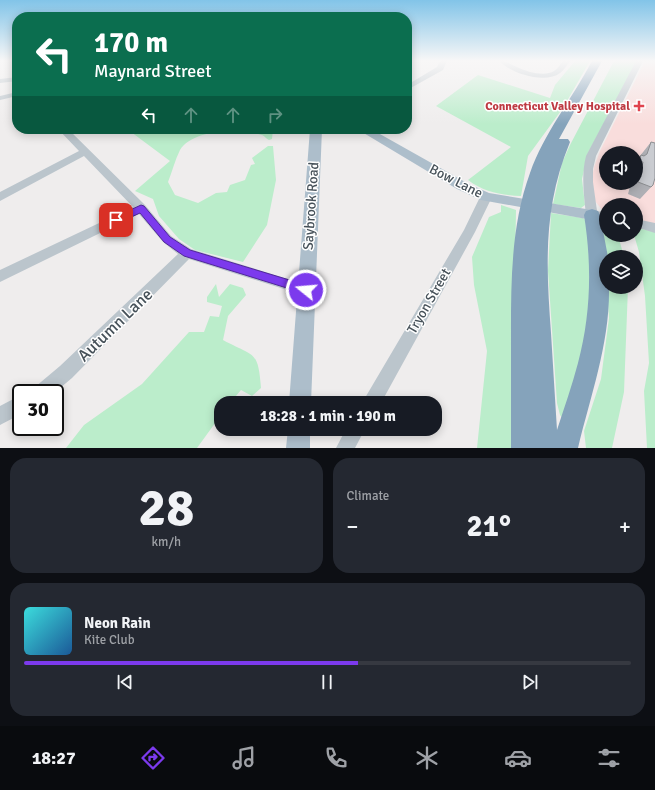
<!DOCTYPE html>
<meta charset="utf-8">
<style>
body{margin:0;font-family:Signika,sans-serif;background:#242831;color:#f1f3f6;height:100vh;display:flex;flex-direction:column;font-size:15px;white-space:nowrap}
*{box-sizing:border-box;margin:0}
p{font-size:13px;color:#9ea1a6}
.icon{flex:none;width:22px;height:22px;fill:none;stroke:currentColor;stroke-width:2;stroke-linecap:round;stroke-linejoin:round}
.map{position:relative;height:448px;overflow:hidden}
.side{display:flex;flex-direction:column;gap:10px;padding:10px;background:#0d0f14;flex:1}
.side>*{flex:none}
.guide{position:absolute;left:12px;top:12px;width:400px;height:122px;border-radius:16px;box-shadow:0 2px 10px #0003;background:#0b6e4f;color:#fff;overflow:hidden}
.fabs{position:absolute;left:599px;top:146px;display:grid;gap:8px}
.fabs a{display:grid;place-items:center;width:44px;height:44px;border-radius:50%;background:#171b24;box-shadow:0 2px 10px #0003;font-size:20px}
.speed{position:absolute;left:12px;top:384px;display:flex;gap:8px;font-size:20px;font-weight:700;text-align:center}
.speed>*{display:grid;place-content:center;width:52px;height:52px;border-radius:50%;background:#171b24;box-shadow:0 2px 10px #0003;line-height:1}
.speed .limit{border:2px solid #111;border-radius:6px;background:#fff;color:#111}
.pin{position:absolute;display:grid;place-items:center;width:34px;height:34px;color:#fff;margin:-17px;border-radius:8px;box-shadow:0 2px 6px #0006}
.me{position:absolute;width:44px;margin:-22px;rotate:287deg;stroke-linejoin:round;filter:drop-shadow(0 0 3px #0008)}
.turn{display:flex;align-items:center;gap:14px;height:84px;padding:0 16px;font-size:18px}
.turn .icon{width:52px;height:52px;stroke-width:2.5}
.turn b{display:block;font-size:28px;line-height:34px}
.lanes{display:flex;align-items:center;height:38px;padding:0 16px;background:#0003;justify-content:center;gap:20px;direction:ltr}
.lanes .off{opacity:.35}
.big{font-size:30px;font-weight:700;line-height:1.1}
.side .tile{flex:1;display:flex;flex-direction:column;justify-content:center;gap:6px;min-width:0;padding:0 14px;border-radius:16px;background:#242831}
.side .dial{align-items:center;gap:0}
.dial b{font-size:52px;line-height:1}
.song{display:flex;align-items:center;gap:12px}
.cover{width:48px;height:48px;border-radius:6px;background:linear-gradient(135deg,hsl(180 70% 55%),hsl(210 70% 35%))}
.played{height:4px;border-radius:2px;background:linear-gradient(90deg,#7c3aed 55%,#363941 55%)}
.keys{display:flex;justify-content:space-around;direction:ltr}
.heat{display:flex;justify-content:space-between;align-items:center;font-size:22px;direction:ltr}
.side .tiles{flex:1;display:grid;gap:10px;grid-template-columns:1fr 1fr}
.tile:last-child{grid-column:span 2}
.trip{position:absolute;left:214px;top:396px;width:228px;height:40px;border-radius:16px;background:#171b24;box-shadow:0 2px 10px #0003;font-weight:700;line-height:40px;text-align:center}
.menu{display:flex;height:64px;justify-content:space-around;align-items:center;background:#090b0e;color:#9ea1a6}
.menu .icon{width:28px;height:28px}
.menu .selected{color:#7c3aed}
.menu b{font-size:18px;color:#f1f3f6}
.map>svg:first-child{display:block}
.medical{fill:#f9dddc;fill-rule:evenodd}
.green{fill:#bbedcb}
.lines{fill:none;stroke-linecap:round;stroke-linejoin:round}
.minor{fill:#bbc5cc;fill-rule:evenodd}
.major{fill:#adbecb;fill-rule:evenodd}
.highway{fill:#85a3bb;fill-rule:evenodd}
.wall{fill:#aeafb4}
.building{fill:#caccd1;stroke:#8d8f92}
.route{fill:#7c3aed;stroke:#51269a}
.health-dot{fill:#e0444e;stroke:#fff;stroke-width:1.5}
.labels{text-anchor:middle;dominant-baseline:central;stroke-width:3;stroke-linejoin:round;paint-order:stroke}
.far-health-label{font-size:12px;font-weight:bold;fill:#be3a42;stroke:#fff;text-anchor:end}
.street-label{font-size:14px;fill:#465159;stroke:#fff}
.near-street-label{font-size:17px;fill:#465159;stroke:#fff}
</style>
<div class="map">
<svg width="655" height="448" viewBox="0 0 655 448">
<rect width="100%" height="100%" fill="#efeded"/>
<path class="medical" d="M645 61H655V225L636 220V205H606V212L603 211 595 201 592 178 594 167 600 151ZM606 153H636V183H606Z"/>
<path class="green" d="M575 61H590L563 108 528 156 521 196C501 195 484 192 468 180L511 147 436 106 478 75 550 98 555 85Z
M614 61H637L588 153 582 179 585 205 581 208 553 204 562 163 570 145Z
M127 129H273L272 139 269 140C265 138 265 136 262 135 241 128 193 129 180 150 175 160 172 172 168 182L175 195 198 203 216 193 227 192 230 185 245 180 251 165 255 164 252 158 268 146H273L276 180 267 225 243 262 195 250 179 239 159 216 153 199 135 191 170 161Z
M501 205 516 210 512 448H477L487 351 474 285 472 257 489 217 501 212Z
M551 213 583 218 588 222 591 331 563 419 560 415 557 403 548 271Z
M602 224H606V235H618L624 257H606Z
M638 228 655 232V448H647L644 391 649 363 645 296 639 252 634 235H636Z
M216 284 219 297 230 284 243 288 246 295 228 316 223 340C254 357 258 349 261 388L252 396 241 390 230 403H221V415L197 448H66L84 425 142 384 189 332H204L210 316 219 317 222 306 207 302V297Z
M607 287H628L624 392 612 448H586L584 431 601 379 609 318Z"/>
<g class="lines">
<path class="minor" d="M440 61H447L443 70 407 90V85L437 67Z
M500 61C507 61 510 64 517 67 527 72 545 77 554 71 558 69 560 64 563 61H570C567 65 564 70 560 73 546 84 510 74 500 61Z
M636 61H643L596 156 593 169V182L597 211 606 213V221L588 218 586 215C584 195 581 176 586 156Z
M17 77V81L0 83V79Z
M17 92V96L0 100V96Z
M58 129H68L145 205 171 236 191 249 311 286 313 290 311 294 306 296 189 259 72 378 54 393H32L35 387 60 366 178 254 163 242 139 214 0 282V270L133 207 84 156 0 201V192L79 151Z
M486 193 492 197 475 232 381 403H362L464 230 480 197Z
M636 219 655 223V233L636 227Z
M21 395V414L0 425V406Z
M346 429H365L355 448H336Z"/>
<path class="major" d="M310 129H322L311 403H289Z
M357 129H371L467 183 489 193 592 210 597 211 599 215 597 219 592 220 481 200 457 189Z
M288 429H310V448H286Z"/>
<path class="highway" d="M592 61H602L559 139H568L570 142C543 207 546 265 551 333 553 366 555 398 557 430 564 408 572 386 578 363 591 314 592 265 584 215L586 211 592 209 598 211 600 215 608 257H606V287H609C610 343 591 394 578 448H511C511 414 511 379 511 345 511 287 510 228 530 173 544 133 572 99 592 61Z"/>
</g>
<path class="wall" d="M651 142 653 185 640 199 628 194 631 183H636V161Z"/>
<path class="building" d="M651 142 655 143V178L653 185 651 187 638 182 643 162 639 161 641 155 644 156 647 154Z"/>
<linearGradient id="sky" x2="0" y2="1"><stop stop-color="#82c4e8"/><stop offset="0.49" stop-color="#f8f7f7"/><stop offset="1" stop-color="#f8f7f7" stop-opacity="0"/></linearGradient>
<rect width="655" height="124" fill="url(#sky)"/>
<path class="route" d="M141 205 144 206 170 237 190 250 306 285 310 286 311 290 310 293 306 294 184 256 164 242 140 213 116 224 112 220 113 218Z"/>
<path class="health-dot" d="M637 100h4v4h4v4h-4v4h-4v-4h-4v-4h4z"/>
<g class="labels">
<g class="far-health-label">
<text x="630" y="106">Connecticut Valley Hospital</text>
</g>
<g class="street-label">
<text transform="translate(456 181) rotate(27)">Bow Lane</text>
<text transform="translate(311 206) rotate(-86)">Saybrook Road</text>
<text transform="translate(429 301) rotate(-60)">Tryon Street</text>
</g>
<g class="near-street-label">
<text transform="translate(115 325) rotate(-44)">Autumn Lane</text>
</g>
</g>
</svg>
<div class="fabs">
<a><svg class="icon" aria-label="sound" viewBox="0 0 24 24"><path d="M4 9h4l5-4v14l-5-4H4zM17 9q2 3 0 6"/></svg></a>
<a><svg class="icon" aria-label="search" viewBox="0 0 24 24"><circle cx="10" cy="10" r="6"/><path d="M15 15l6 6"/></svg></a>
<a><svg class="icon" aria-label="layers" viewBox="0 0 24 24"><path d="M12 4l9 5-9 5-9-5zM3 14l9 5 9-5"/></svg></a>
</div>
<div class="speed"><div class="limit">30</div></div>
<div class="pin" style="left:116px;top:220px;background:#d93025"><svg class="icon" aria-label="arrive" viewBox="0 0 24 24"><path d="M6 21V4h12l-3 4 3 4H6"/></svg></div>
<svg class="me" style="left:306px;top:290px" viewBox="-20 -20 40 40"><circle r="17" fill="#7c3aed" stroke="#fff" stroke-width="3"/><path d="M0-11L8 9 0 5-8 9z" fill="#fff"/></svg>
<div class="trip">18:28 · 1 min · 190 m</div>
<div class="guide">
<div class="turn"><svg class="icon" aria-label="left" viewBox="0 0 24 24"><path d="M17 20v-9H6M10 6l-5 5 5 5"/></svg><div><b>170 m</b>Maynard Street</div></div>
<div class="lanes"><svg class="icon" aria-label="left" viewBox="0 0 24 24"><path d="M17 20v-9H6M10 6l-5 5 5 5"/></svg><svg class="icon off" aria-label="ahead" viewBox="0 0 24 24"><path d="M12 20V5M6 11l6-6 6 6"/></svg><svg class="icon off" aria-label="ahead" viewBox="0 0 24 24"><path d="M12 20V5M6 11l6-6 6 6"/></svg><svg class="icon off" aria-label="right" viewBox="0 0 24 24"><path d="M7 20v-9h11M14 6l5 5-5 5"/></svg></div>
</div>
</div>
<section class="side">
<div class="tiles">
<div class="tile dial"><b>28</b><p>km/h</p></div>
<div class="tile"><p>Climate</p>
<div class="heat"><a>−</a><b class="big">21°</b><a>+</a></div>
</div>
<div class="tile">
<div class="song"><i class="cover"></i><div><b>Neon Rain</b><p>Kite Club</p></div></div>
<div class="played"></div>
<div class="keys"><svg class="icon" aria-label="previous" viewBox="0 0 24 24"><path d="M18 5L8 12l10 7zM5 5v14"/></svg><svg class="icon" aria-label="pause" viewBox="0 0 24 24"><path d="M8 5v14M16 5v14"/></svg><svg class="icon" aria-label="next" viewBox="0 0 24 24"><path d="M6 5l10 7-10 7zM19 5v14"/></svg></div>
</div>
</div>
</section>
<nav class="menu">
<b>18:27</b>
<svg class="icon selected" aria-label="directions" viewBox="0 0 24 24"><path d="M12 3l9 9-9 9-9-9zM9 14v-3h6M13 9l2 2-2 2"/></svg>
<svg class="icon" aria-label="music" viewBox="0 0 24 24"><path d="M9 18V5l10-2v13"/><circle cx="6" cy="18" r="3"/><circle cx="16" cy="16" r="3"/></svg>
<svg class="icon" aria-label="phone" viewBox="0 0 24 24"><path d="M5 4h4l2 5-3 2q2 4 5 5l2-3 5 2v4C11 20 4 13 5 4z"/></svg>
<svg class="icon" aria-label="climate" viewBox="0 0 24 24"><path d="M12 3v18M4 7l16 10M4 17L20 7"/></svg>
<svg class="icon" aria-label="car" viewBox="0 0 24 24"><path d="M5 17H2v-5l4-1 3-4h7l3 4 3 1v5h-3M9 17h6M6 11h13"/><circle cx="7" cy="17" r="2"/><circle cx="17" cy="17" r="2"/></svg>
<svg class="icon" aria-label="filters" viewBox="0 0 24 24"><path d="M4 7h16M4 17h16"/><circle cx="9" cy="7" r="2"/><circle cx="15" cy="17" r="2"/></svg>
</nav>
